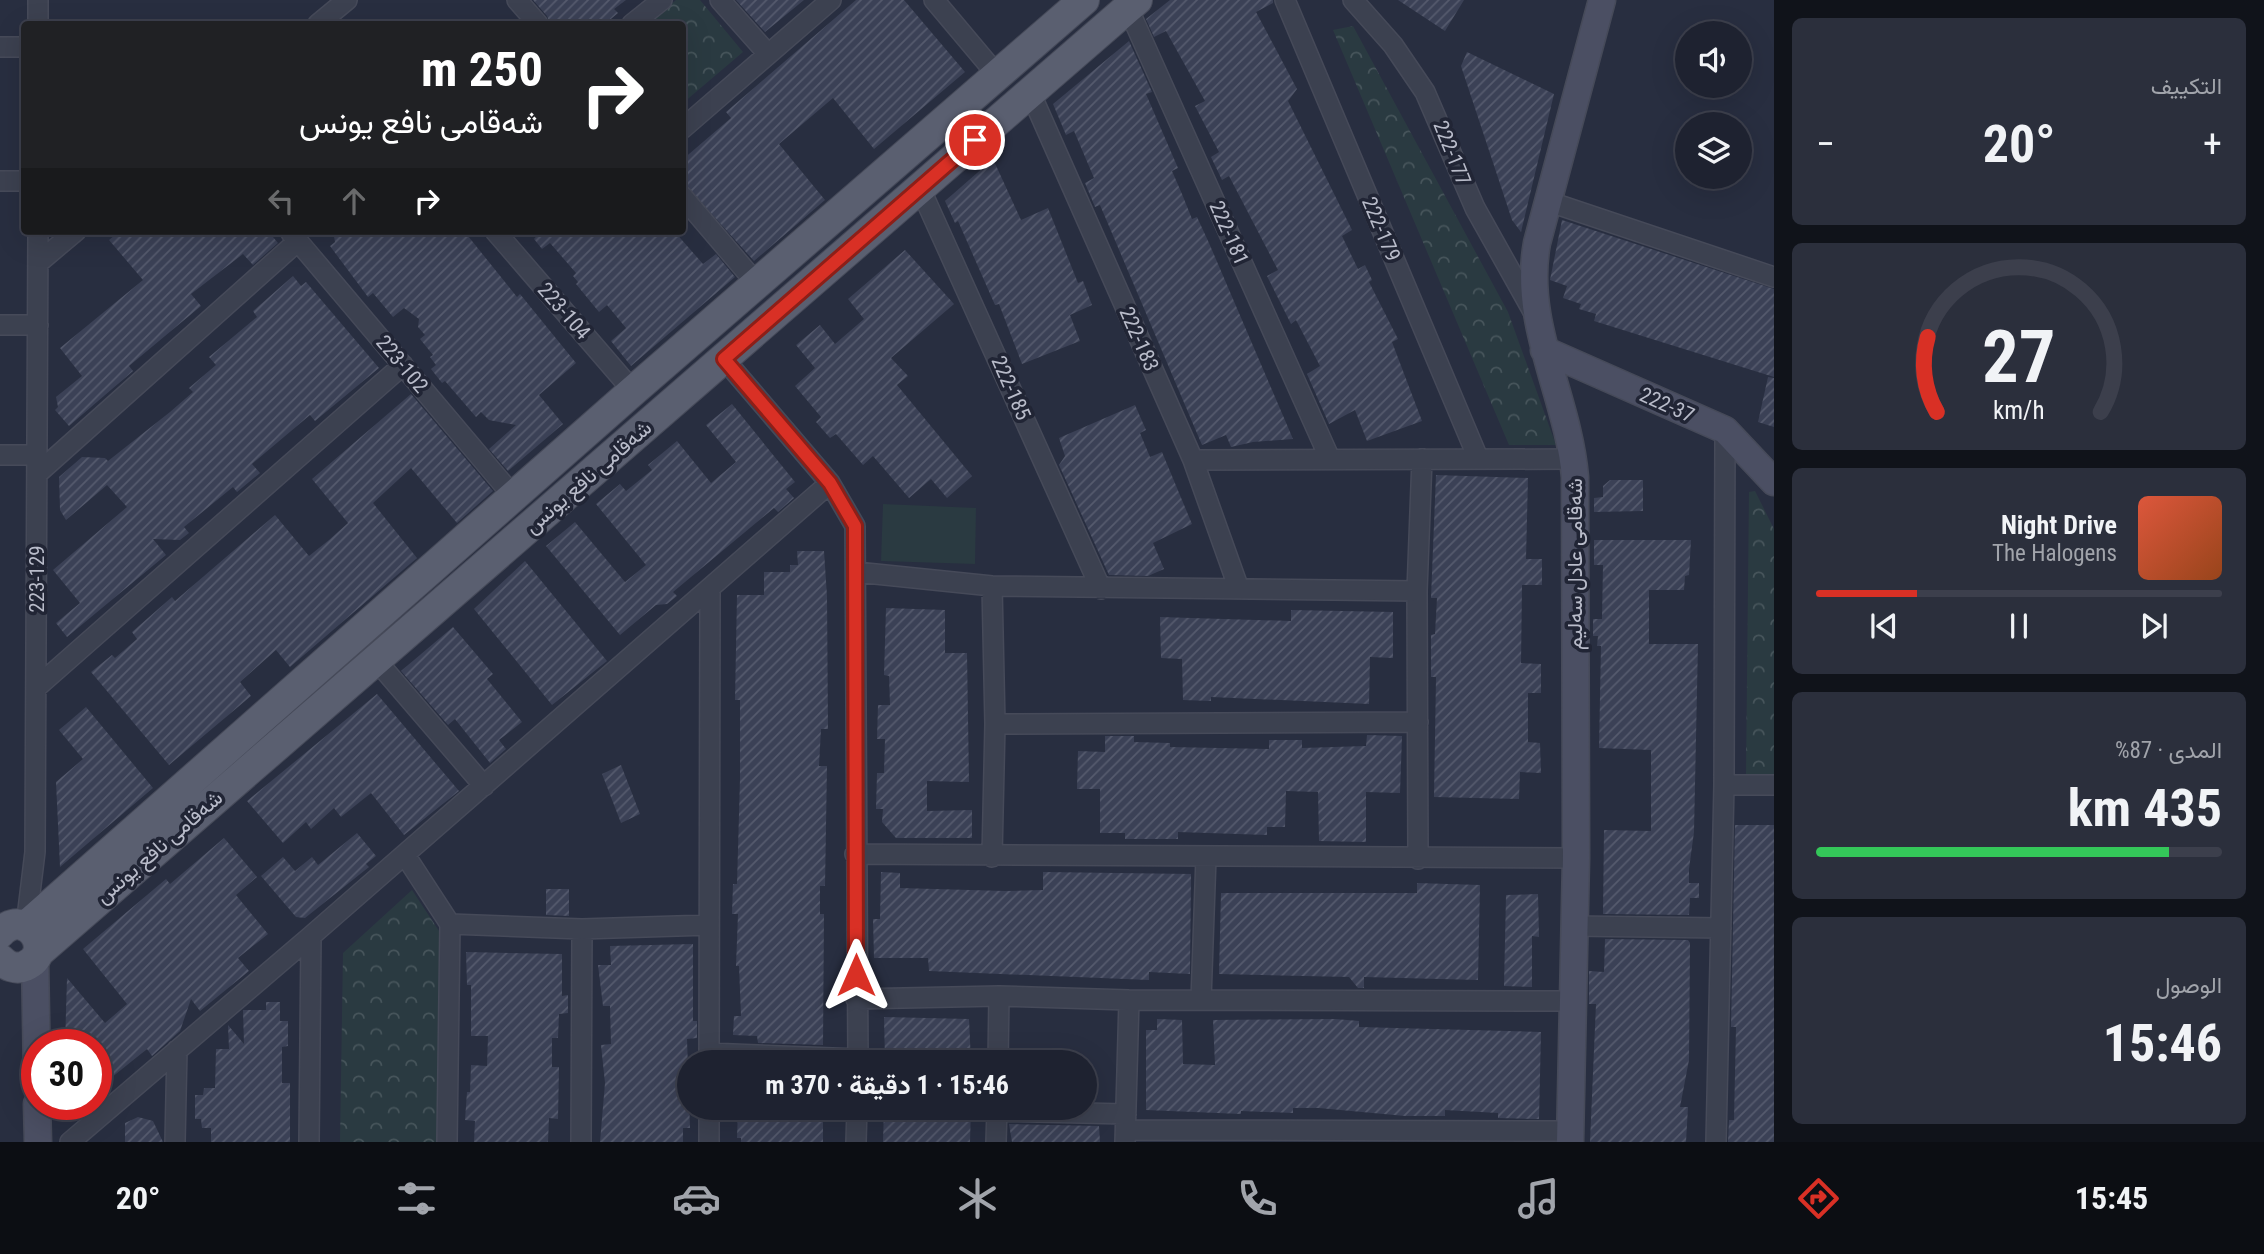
<!DOCTYPE html>
<html lang="ar">
<meta charset="utf-8">
<style>
body{margin:0;font-family:"Roboto Condensed",Vazirmatn,sans-serif;background:#2b2f3c;color:#f1f3f6;direction:rtl;height:100vh;display:flex;flex-direction:column;font-size:26px;white-space:nowrap}
*{box-sizing:border-box;margin:0}
p{font-size:23px;color:#a1a4ab}
.icon{flex:none;width:38px;height:38px;fill:none;stroke:currentColor;stroke-width:2;stroke-linecap:round;stroke-linejoin:round}
.map{position:relative;flex:1;overflow:hidden;direction:ltr}
.sheet{display:flex;flex-direction:column;gap:18px;padding:18px;background:#10131a;width:490px}
.sheet>*{flex:none}
.hud{position:absolute;left:21px;top:21px;width:665px;height:214px;border-radius:7px;box-shadow:0 7px 28px #0002,0 0 0 2px #3c3f4c;direction:rtl;background:#202124;color:#fff;overflow:hidden}
.buttons{position:absolute;left:1675px;top:21px;display:grid;gap:14px}
.buttons a{display:grid;place-items:center;width:77px;height:77px;border-radius:50%;background:#1e2230;box-shadow:0 7px 28px #0002,0 0 0 2px #3c3f4c;font-size:35px}
.speed{position:absolute;left:21px;top:1029px;display:flex;gap:14px;font-size:35px;font-weight:700;text-align:center}
.speed>*{display:grid;place-content:center;width:91px;height:91px;border-radius:50%;background:#1e2230;box-shadow:0 7px 28px #0002,0 0 0 2px #3c3f4c;line-height:1}
.speed .limit{border:10px solid #d22;background:#fff;color:#111}
.pin{position:absolute;display:grid;place-items:center;width:60px;height:60px;color:#fff;margin:-30px;border:4px solid #fff;border-radius:50%;box-shadow:0 2px 7px #0007}
.me{position:absolute;width:77px;margin:-38px;rotate:0deg;stroke-linejoin:round;filter:drop-shadow(0 0 5px #0008)}
.turn{display:flex;align-items:center;gap:24px;height:147px;padding:0 28px;font-size:32px}
.turn .icon{width:91px;height:91px;stroke-width:2.5}
.turn b{display:block;font-size:49px;line-height:60px}
.lanes{display:flex;align-items:center;height:66px;padding:0 28px;background:#0003;justify-content:center;gap:35px;direction:ltr}
.lanes .off{opacity:.35}
.big{font-size:52px;font-weight:700;line-height:1.1}
.sheet .widget{flex:1;display:flex;flex-direction:column;justify-content:center;gap:10px;min-width:0;padding:0 24px;border-radius:10px;background:#2b2f3c}
.sheet .dial{align-items:center;gap:0}
.dial svg{height:182px;overflow:visible;fill:none;stroke:#3c3f4c;stroke-width:7;stroke-linecap:round;text-anchor:middle}
.dial text{fill:#f1f3f6;stroke:none}
.song{display:flex;align-items:center;gap:21px}
.cover{width:84px;height:84px;border-radius:10px;background:linear-gradient(135deg,hsl(10 70% 55%),hsl(20 70% 35%))}
.played{height:7px;border-radius:4px;background:linear-gradient(90deg,#d93025 25%,#3c3f4c 25%)}
.keys{display:flex;justify-content:space-around;direction:ltr}
.heat{display:flex;justify-content:space-between;align-items:center;font-size:38px;direction:ltr}
.charge{height:10px;border-radius:5px;background:linear-gradient(90deg,#34c759 87%,#3c3f4c 0)}
.trip{position:absolute;left:677px;top:1050px;width:420px;height:70px;border-radius:35px;background:#1e2230;box-shadow:0 7px 28px #0002,0 0 0 2px #3c3f4c;font-weight:700;line-height:70px;text-align:center;direction:rtl}
.tab-bar{display:flex;height:112px;justify-content:space-around;align-items:center;background:#0c0e13;color:#a1a4ab}
.tab-bar .icon{width:49px;height:49px}
.tab-bar .on{color:#d93025}
.tab-bar b{font-size:32px;color:#f1f3f6}
main{display:flex;flex:1;min-height:0}
.map>svg:first-child{display:block}
.grass{fill:#2a3a41}
.park{fill:url(#park-crowns)}
.building{fill:url(#building-hatch)}
.lines{fill:none;stroke-linecap:round;stroke-linejoin:round}
.street-casing{stroke:#464a59;stroke-width:22}
.secondary-casing{stroke:#464a59;stroke-width:29}
.primary-casing{stroke:#464a59;stroke-width:32}
.street{stroke:#3c4150;stroke-width:19}
.secondary{stroke:#4b4f63;stroke-width:26}
.primary{stroke:#5a5f70;stroke-width:30}
.route-casing{stroke:#8d1f18;stroke-width:18}
.route{stroke:#d93025;stroke-width:12}
.labels{text-anchor:middle;dominant-baseline:central;stroke-width:7;stroke-linejoin:round;paint-order:stroke}
.street-label{font-size:21px;fill:#b9bcca;stroke:#212535}
</style>
<main>
<section class="sheet">
<div class="widget"><p>التكييف</p>
<div class="heat"><a>−</a><b class="big">20°</b><a>+</a></div>
</div>
<div class="widget dial"><svg viewBox="0 0 100 80">
<path d="M14 69A42 42 0 1 1 86 69"/>
<path d="M14 69A42 42 0 0 1 10 36" stroke="#d93025"/>
<text x="50" y="56" font-size="32" font-weight="700">27</text>
<text x="50" y="72" font-size="11">km/h</text>
</svg></div>
<div class="widget">
<div class="song"><i class="cover"></i><div><b>Night Drive</b><p>The Halogens</p></div></div>
<div class="played"></div>
<div class="keys"><svg class="icon" aria-label="previous" viewBox="0 0 24 24"><path d="M18 5L8 12l10 7zM5 5v14"/></svg><svg class="icon" aria-label="pause" viewBox="0 0 24 24"><path d="M8 5v14M16 5v14"/></svg><svg class="icon" aria-label="next" viewBox="0 0 24 24"><path d="M6 5l10 7-10 7zM19 5v14"/></svg></div>
</div>
<div class="widget"><p>المدى · 87%</p><b class="big">435 km</b><div class="charge"></div></div>
<div class="widget"><p>الوصول</p><b class="big">15:46</b></div>
</section>
<div class="map">
<svg width="1774" height="1142" viewBox="0 0 1774 1142">
<defs>
<pattern id="park-crowns" width="20" height="18" patternUnits="userSpaceOnUse" patternTransform="scale(1.75)"><rect width="20" height="18" fill="#2a3a41"/><path d="M2 6a3 3 0 1 1 6 0M12 15a3 3 0 1 1 6 0" fill="none" stroke="#47555b"/></pattern>
<pattern id="building-hatch" width="6" height="6" patternUnits="userSpaceOnUse" patternTransform="scale(1.75)"><rect width="6" height="6" fill="#3b4156"/><path d="M-1 1l2-2M0 6l6-6M5 7l2-2" fill="none" stroke="#555a6d"/></pattern>
</defs>
<rect width="100%" height="100%" fill="#282e40"/>
<path class="grass" d="M883 504 976 508 975 564 881 561Z"/>
<path class="park" d="M676 0H700L743 52 683 103 682 24H647Z
M1353 26 1508 312 1556 445H1509L1333 30Z
M1755 491 1774 529V774L1746 775 1749 492Z
M412 890 443 937 441 1142H340L343 953Z"/>
<path class="building" d="M533 0H626L614 9 618 13 605 24H550L547 16Z
M736 0H804L765 32Z
M856 0H904L965 72 874 149 833 98 779 144 825 200 754 261 682 181V160L731 118 726 112Z
M1170 0H1273V3L1256 12 1297 89 1288 101 1352 230 1342 236 1358 269 1365 265 1372 280 1369 282 1398 339 1392 342 1422 421 1367 441 1355 410 1329 424 1307 374 1320 366 1296 320 1291 324 1267 276 1278 270 1229 176 1222 180 1211 157 1219 152 1195 106 1205 101 1166 31 1154 37 1146 19Z
M1398 0H1464L1445 31Z
M1129 41 1152 92 1146 94 1178 168 1172 171 1182 194 1192 219 1197 217 1209 243 1293 439 1253 442 1231 447 1226 435 1202 445 1100 205 1095 207 1085 183 1094 178 1074 131 1066 135 1053 104Z
M1467 52 1554 94 1521 232 1512 220 1461 66Z
M993 159 1021 220 1048 208 1078 283 1083 281 1092 305 1070 315 1080 341 1022 364 999 304 995 305 958 221 955 223 945 201Z
M1562 220 1774 289V377L1594 321 1596 314 1579 309 1581 304 1563 298 1567 286 1550 280Z
M120 231H268L278 243 253 265 243 254 191 294 201 306 129 366 133 371 69 426 55 410 58 407 56 397 82 376 60 348 143 280 109 240Z
M333 231H464L517 297 520 294 576 363 539 395 563 424 508 471 489 449 516 425 489 420 481 412 476 417 445 381 442 383 431 369 436 365 430 357 433 355 420 339 425 335 418 327 419 319 404 308 393 317 373 293 368 297 330 246 335 242Z
M541 231H674L703 264 716 254 735 277 631 366 611 341 626 328 607 305 599 312 576 284 578 282 573 276 576 273 550 243 542 249 534 239Z
M905 250 954 304 891 358 908 376 897 385 972 476 947 498 931 479 909 498 873 456 863 465 836 434 830 438 816 422 821 417 795 386 815 368 796 345 820 325 835 344 864 319 848 299Z
M293 276 301 286 306 282 379 368 315 421 310 415 252 464 260 473 237 492 233 487 184 527 189 533 180 540 153 539 166 555 67 637 56 623 80 603 53 570 127 507 107 485 66 520 60 510 59 477 82 457 105 458 108 461 170 412 193 392 189 388 216 365 209 357 257 317 253 311Z
M1768 377 1774 378V427L1758 422Z
M411 394 493 491 457 523 411 468 373 503 417 558 290 667 276 650 240 682 251 696 169 765 91 672 112 655 115 658 137 639 132 632 172 597 175 601 275 515 309 556 329 540 348 523 312 479Z
M732 404 795 482 786 489 794 498 778 512 774 508 673 592 677 596 667 604 656 605 620 635 546 546 575 522 625 582 646 565 596 504 620 484 626 491 652 470 648 465 677 441 711 483 736 462 706 425Z
M1135 405 1146 430 1140 433 1150 457 1162 452 1192 524 1153 543 1164 569 1148 576 1109 575 1059 465 1065 456 1059 438Z
M1436 475 1528 478 1526 559H1542V585H1522L1521 663 1541 664V693H1528V742L1540 743 1541 773 1520 772 1519 799 1434 797 1436 677H1431V635L1435 634 1437 598H1431Z
M1610 480H1643V511L1594 512V498L1603 497V486Z
M1594 540H1691L1689 575 1685 576 1684 590H1649V644H1698L1694 832 1689 869V883H1699V898H1690L1689 915 1603 914 1604 830 1651 831V750L1599 748 1601 646H1597L1598 636H1593V619H1602L1603 565H1594Z
M797 551H824L827 596 828 729H821L819 766H827L825 886H820V914H824L823 1045 758 1043 757 1036 733 1035 734 1016H741L739 966H736L738 914H732L733 884H737L740 779V700H735L737 595H764V572H790V565H798Z
M525 561 607 661 552 705 474 609Z
M886 608 945 610V653H967L969 782 927 781V811L972 810V838H896L882 822 883 809H876L877 773H884L885 739H877L878 705H890L889 676 884 675Z
M1291 610 1393 612V658L1370 657 1369 704 1211 697V701L1183 700 1182 659 1161 658 1160 617 1291 621Z
M453 627 493 674 487 679 522 722 499 740 506 749 490 763 455 719 448 725 401 671Z
M377 694 459 791 404 835 371 793 341 817 334 808 311 829 306 822 283 843 247 801Z
M86 707 153 788 60 867 56 782 83 759 59 730Z
M1367 735 1402 736 1400 793 1366 792V842L1319 841 1318 792 1286 791 1285 827H1267V835L1178 832V839H1125V833H1100V789H1077L1078 751 1105 752V736H1134V742L1170 743V747L1269 749V740H1302V748L1366 746Z
M621 765 640 814 621 823 602 774Z
M1735 825H1774V1142H1728L1729 1120H1734L1736 1027H1731Z
M357 833 376 856 366 864 369 867 305 918 296 917 261 876 283 857 295 871 312 857 318 865Z
M224 838 257 877 236 895 268 934 238 958 249 971 200 1011 191 999 180 1031 152 1056 147 1049 96 1090V1045H65L67 978 105 1023 127 1004 83 949 166 879 170 884Z
M881 872 900 873V888L1005 891 1043 890V872L1191 874 1190 974 1149 972V980L929 971 928 958H874L873 919H880Z
M1417 883 1480 885 1478 980 1364 977V988H1358L1349 977 1219 974 1221 893H1417Z
M546 889H569V916L546 915Z
M1538 894 1539 937 1532 936V987L1504 986 1506 895Z
M1605 939 1688 940 1690 943 1689 1060 1680 1107H1688L1686 1142H1590L1596 1004H1589V971L1604 972Z
M693 944V1021H697V1038L687 1039 690 1128H683V1142H600L605 1083 601 1045 611 1044 610 1006H603L598 965H611L610 946Z
M466 952 562 954V996L568 995V1013L559 1014 558 1038H552V1067H559L558 1119 549 1118 548 1142H474L475 1121 465 1120 467 1092H470L471 1065 487 1066 488 1036H471V985H467Z
M266 1002H280V1021H288V1046L282 1047V1083H290V1142H211V1128H202L201 1119H195V1095H203L204 1088H215L216 1049H229L228 1025 244 1044 243 1010H266Z
M884 1017 969 1019 971 1062H885Z
M1157 1019 1182 1020 1183 1064 1215 1065 1213 1020 1335 1019 1359 1021V1027L1541 1032 1539 1119 1498 1118V1113L1445 1110V1116H1405L1319 1108H1293V1113L1241 1111V1114L1146 1110V1030H1157Z
M738 1108H823V1142H741V1138H737Z
M884 1108H971L970 1142H883Z
M138 1117 153 1121 163 1142H125V1123Z
M1009 1124 1099 1126 1100 1142H1012Z"/>
<g class="lines">
<g class="street-casing">
<path id="street" d="M517 0 538 24
M720 0 768 54
M934 0 998 76
M1285 0 1478 458
M1353 0 1393 45 1425 92 1475 208 1535 315
M1128 8 1330 459
M38 24V0
M318 24 347 0
M632 24 662 0
M0 47H24
M1030 92 1193 460 1239 589
M682 129 831 0
M0 181H24
M920 188 1101 589
M682 196 757 284
M1547 201 1774 277
M495 231 633 391
M291 233 514 497
M38 263 76 231
M0 325H38
M724 359 830 483 855 526 858 1062
M0 455H37
M1193 460 1573 459
M37 474 298 241
M856 572 992 586 1417 591
M992 586 995 724 992 857
M375 659 484 786
M37 687 403 365
M995 724 1418 722
M1724 785H1774
M855 854 1576 858
M405 855 450 924 447 1142
M1418 859 1417 591 1422 459
M450 924 582 929 709 925
M26 926 35 852 38 231
M1575 926 1721 928
M856 999 999 996 1129 1000 1573 1001
M1201 1000 1206 857
M709 1053 858 1059
M709 1062 710 590
M998 1062 999 996
M997 1111 1126 1114
M1126 1130 1571 1131
M70 1142 311 936 830 483
M175 1142 177 1050
M309 1142 311 936
M581 1142 582 929
M709 1142V1108
M856 1142 857 1108
M996 1142 997 1108
M1125 1142 1129 1000
M1716 1142 1724 785 1725 430"/>
</g>
<g class="secondary-casing">
<path id="secondary" d="M1544 350 1725 430 1774 482
M35 959 37 1074
M37 1104 38 1142
M1570 1142 1576 858 1575 477C1568 396 1522 325 1537 243L1602 0"/>
</g>
<g class="primary-casing">
<path id="primary" d="M26 926 633 391 1084 0
M0 933C27 905 57 953 25 966 16 970 7 966 0 959
M38 953 1137 0"/>
</g>
<use href="#street" class="street"/>
<use href="#secondary" class="secondary"/>
<use href="#primary" class="primary"/>
</g>
<g class="lines">
<g class="route-casing">
<path id="route" d="M856 975 855 526 830 483 724 359 975 140"/>
</g>
<use href="#route" class="route"/>
</g>
<g class="labels">
<g class="street-label">
<text transform="translate(1452 153) rotate(68)">222-177</text>
<text transform="translate(1381 229) rotate(67)">222-179</text>
<text transform="translate(1229 233) rotate(66)">222-181</text>
<text transform="translate(564 311) rotate(49)">223-104</text>
<text transform="translate(1139 339) rotate(66)">222-183</text>
<text transform="translate(402 364) rotate(50)">223-102</text>
<text transform="translate(1011 388) rotate(66)">222-185</text>
<text transform="translate(1667 405) rotate(24)">222-37</text>
<text transform="translate(588 477) rotate(-41)">شەقامی نافع یونس</text>
<text transform="translate(1575 564) rotate(-90)">شەقامی عادل سەلیم</text>
<text transform="translate(37 579) rotate(-90)">223-129</text>
<text transform="translate(159 847) rotate(-41)">شەقامی نافع یونس</text>
</g>
</g>
</svg>
<div class="buttons">
<a><svg class="icon" aria-label="sound" viewBox="0 0 24 24"><path d="M4 9h4l5-4v14l-5-4H4zM17 9q2 3 0 6"/></svg></a>
<a><svg class="icon" aria-label="layers" viewBox="0 0 24 24"><path d="M12 4l9 5-9 5-9-5zM3 14l9 5 9-5"/></svg></a>
</div>
<div class="speed"><div class="limit">30</div></div>
<div class="pin" style="left:975px;top:140px;background:#d93025"><svg class="icon" aria-label="arrive" viewBox="0 0 24 24"><path d="M6 21V4h12l-3 4 3 4H6"/></svg></div>
<svg class="me" style="left:856px;top:975px" viewBox="-20 -20 40 40"><path d="M0-17L14 15 0 8-14 15z" fill="#d93025" stroke="#fff" stroke-width="4"/></svg>
<div class="trip">15:46 · 1 دقيقة · 370 m</div>
<div class="hud">
<div class="turn"><svg class="icon" aria-label="right" viewBox="0 0 24 24"><path d="M7 20v-9h11M14 6l5 5-5 5"/></svg><div><b>250 m</b>شەقامی نافع یونس</div></div>
<div class="lanes"><svg class="icon off" aria-label="left" viewBox="0 0 24 24"><path d="M17 20v-9H6M10 6l-5 5 5 5"/></svg><svg class="icon off" aria-label="ahead" viewBox="0 0 24 24"><path d="M12 20V5M6 11l6-6 6 6"/></svg><svg class="icon" aria-label="right" viewBox="0 0 24 24"><path d="M7 20v-9h11M14 6l5 5-5 5"/></svg></div>
</div>
</div>
</main>
<nav class="tab-bar">
<b>15:45</b>
<svg class="icon on" aria-label="directions" viewBox="0 0 24 24"><path d="M12 3l9 9-9 9-9-9zM9 14v-3h6M13 9l2 2-2 2"/></svg>
<svg class="icon" aria-label="music" viewBox="0 0 24 24"><path d="M9 18V5l10-2v13"/><circle cx="6" cy="18" r="3"/><circle cx="16" cy="16" r="3"/></svg>
<svg class="icon" aria-label="phone" viewBox="0 0 24 24"><path d="M5 4h4l2 5-3 2q2 4 5 5l2-3 5 2v4C11 20 4 13 5 4z"/></svg>
<svg class="icon" aria-label="climate" viewBox="0 0 24 24"><path d="M12 3v18M4 7l16 10M4 17L20 7"/></svg>
<svg class="icon" aria-label="car" viewBox="0 0 24 24"><path d="M5 17H2v-5l4-1 3-4h7l3 4 3 1v5h-3M9 17h6M6 11h13"/><circle cx="7" cy="17" r="2"/><circle cx="17" cy="17" r="2"/></svg>
<svg class="icon" aria-label="filters" viewBox="0 0 24 24"><path d="M4 7h16M4 17h16"/><circle cx="9" cy="7" r="2"/><circle cx="15" cy="17" r="2"/></svg>
<b>20°</b>
</nav>
